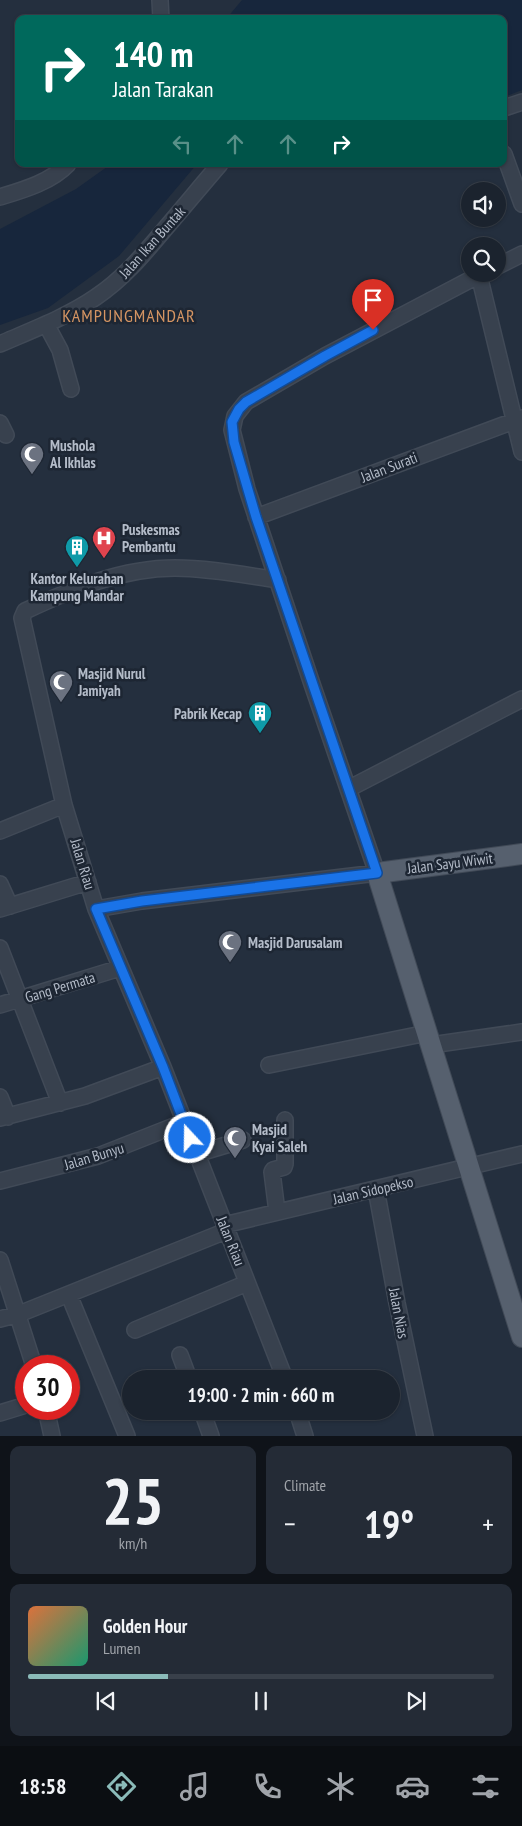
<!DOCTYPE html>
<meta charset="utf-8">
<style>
body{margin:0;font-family:"PT Sans Narrow",sans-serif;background:#242b36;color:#f1f3f6;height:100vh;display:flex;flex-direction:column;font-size:19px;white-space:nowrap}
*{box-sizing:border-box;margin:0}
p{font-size:16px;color:#a0a4aa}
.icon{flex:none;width:28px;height:28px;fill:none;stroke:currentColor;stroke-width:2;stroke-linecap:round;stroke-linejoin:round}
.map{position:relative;height:1436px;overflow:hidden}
.side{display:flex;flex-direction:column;gap:10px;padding:10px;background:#0f1319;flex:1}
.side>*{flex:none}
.hud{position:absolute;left:15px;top:15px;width:492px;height:152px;border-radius:10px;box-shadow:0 1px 4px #0004,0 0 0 1px #39404a;background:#00695c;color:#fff;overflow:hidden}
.buttons{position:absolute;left:461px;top:182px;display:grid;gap:10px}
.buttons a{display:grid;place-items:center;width:45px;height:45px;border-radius:50%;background:#1b232e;box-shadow:0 1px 4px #0004,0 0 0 1px #39404a;font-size:25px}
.speed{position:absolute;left:15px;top:1355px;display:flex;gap:10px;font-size:25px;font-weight:700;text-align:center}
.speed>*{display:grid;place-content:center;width:65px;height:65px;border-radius:50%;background:#1b232e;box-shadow:0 1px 4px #0004,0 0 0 1px #39404a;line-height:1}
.speed .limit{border:8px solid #d22;background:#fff;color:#111}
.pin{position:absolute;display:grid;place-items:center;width:42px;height:42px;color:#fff;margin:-51px -21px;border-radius:50% 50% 50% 0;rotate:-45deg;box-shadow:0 0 5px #0007}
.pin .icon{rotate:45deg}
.me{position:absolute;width:55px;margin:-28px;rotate:339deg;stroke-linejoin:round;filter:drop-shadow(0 0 4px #0008)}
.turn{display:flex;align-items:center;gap:18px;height:105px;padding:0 15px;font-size:22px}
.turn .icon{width:65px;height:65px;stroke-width:2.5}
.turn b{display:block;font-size:35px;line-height:42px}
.lanes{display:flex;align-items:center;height:48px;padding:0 15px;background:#0003;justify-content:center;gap:25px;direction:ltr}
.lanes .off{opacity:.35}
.big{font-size:38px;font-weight:600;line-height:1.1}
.side .tile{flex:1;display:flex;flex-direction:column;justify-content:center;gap:8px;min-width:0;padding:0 18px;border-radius:10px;background:#242b36}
.side .dial{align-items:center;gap:0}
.dial b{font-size:65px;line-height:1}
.song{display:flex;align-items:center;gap:15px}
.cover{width:60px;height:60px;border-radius:8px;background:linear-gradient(135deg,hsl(20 70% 55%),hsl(160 70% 35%))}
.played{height:5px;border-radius:2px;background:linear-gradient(90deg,#8bbbb9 30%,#39404a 30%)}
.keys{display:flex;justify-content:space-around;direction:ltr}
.heat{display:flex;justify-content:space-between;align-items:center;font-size:28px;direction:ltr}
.side .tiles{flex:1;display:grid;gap:10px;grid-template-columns:1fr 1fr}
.tile:last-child{grid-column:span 2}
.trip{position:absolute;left:122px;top:1370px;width:278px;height:50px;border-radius:25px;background:#1b232e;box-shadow:0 1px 4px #0004,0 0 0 1px #39404a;font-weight:600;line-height:50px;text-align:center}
.dock{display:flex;height:80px;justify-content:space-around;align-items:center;background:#0b0e12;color:#a0a4aa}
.dock .icon{width:35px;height:35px}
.dock .current{color:#8bbbb9}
.dock b{font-size:22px;color:#f1f3f6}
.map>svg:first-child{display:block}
.water{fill:#17263c}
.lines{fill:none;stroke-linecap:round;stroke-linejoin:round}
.minor-casing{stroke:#414a57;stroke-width:18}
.major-casing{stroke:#414a57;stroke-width:22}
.minor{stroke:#38414e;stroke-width:15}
.major{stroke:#56606e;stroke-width:20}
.route-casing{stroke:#114b97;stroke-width:12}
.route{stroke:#1a73e8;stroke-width:9}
.labels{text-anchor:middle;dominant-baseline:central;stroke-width:5;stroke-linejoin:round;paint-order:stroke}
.street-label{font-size:15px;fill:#b4bcc9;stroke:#1d2633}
.poi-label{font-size:15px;font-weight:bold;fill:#b4bcc9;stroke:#1d2633;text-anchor:start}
.quarter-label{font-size:18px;letter-spacing:1px;fill:#d59563;stroke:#1d2633}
</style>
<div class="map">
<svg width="522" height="1436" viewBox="0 0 522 1436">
<rect width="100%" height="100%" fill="#242f3e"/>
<path class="water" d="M242 0H522V90L504 97V19H226Z
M111 164H197L119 256 48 308 0 325V229L76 189Z"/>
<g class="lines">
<g class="minor-casing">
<path id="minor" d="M160 0 161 19
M504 108 522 102
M504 154 522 204
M0 197C23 190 51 182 68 164
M498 266 522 254
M479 275 522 452
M46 324 60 350 71 389
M0 344C32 330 67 317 96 297 123 279 143 255 164 230 183 208 201 186 220 164
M0 423 6 435
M256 517 522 418
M278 580C244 575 209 568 175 568 122 568 72 589 25 611L22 618 64 805 96 909 163 1067 285 1379
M348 789 522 699
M0 831 64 805
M0 884 10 906
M0 909 88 882
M96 909 142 901 377 873 312 684 247 489 232 430 235 416 246 402 325 356 481 274
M0 948 60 1103
M0 1005 120 968
M431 1045 522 1032
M269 1065 427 1033
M0 1097 8 1117
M0 1118 85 1096 163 1067
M196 1154 243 1140
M0 1181 98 1156 184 1122
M376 1189 397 1303 425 1436
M277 1212 272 1172 273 1170 284 1167 285 1164V1120
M224 1225 522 1154
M0 1260 34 1366
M69 1295 127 1436
M0 1319 19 1314 226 1231
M135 1330 247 1283
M180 1355 189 1379
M46 1409 52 1436
M202 1411 211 1436
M297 1411 305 1436
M0 1413 26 1405"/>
</g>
<g class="major-casing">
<path id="major" d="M522 854 377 873 522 1337"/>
</g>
<use href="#minor" class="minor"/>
<use href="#major" class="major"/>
</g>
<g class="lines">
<g class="route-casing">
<path id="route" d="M190 1138 163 1067 96 909 142 901 377 873 256 517 234 442 232 422 239 409 246 402 325 356 373 330"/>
</g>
<use href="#route" class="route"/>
</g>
<defs>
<g id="mosque-pin" transform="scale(1.25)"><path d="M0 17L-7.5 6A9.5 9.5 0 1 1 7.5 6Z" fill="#6b7280" stroke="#1d2633"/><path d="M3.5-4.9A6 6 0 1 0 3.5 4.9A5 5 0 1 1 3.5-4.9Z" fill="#fff"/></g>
<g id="hospital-pin" transform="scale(1.25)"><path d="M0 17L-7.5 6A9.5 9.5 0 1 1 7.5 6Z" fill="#e0444e" stroke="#1d2633"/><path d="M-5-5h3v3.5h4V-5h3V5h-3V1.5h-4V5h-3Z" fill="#fff"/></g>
<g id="building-pin" transform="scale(1.25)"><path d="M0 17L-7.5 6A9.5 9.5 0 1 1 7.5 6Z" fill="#0f9aa8" stroke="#1d2633"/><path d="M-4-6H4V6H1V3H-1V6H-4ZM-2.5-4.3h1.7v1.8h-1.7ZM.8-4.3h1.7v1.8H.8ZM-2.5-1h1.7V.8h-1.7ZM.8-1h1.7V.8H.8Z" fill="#fff"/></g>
</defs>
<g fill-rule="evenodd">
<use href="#mosque-pin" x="32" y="454"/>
<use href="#hospital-pin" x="104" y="538"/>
<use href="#building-pin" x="77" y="547"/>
<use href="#mosque-pin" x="61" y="682"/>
<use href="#building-pin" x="260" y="713"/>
<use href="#mosque-pin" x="230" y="942"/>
<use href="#mosque-pin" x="235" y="1138"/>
</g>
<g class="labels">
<g class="street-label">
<text transform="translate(152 242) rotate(-48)">Jalan Ikan Buntak</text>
<text transform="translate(389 467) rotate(-21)">Jalan Surati</text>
<text transform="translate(450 863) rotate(-7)">Jalan Sayu Wiwit</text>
<text transform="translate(83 864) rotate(73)">Jalan Riau</text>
<text transform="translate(60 987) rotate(-17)">Gang Permata</text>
<text transform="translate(94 1156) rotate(-17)">Jalan Bunyu</text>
<text transform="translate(373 1190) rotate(-13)">Jalan Sidopekso</text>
<text transform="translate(231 1241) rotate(68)">Jalan Riau</text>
<text transform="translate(399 1313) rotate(79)">Jalan Nias</text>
</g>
<g class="poi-label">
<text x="50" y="445">Mushola<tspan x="50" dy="17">Al Ikhlas</tspan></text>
<text x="122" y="529">Puskesmas<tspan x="122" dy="17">Pembantu</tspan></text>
<text x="77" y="578" text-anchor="middle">Kantor Kelurahan<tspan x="77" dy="17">Kampung Mandar</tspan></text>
<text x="78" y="673">Masjid Nurul<tspan x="78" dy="17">Jamiyah</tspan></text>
<text x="242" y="713" text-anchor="end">Pabrik Kecap</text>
<text x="248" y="942">Masjid Darusalam</text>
<text x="252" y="1129">Masjid<tspan x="252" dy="17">Kyai Saleh</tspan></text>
</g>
<g class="quarter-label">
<text x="129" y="315">KAMPUNGMANDAR</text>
</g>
</g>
</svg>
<div class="buttons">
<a><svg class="icon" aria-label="sound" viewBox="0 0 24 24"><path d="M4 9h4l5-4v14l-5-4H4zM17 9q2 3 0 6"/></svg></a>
<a><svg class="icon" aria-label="search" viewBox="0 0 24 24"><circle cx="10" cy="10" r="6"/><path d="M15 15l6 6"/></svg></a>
</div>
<div class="speed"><div class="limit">30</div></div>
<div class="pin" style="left:373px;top:330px;background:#d93025"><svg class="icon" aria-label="arrive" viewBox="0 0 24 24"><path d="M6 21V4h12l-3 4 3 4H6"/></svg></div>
<svg class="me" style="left:190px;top:1138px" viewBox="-20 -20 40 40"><circle r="17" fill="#1a73e8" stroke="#fff" stroke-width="3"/><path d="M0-11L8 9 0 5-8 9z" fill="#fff"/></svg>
<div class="trip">19:00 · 2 min · 660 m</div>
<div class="hud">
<div class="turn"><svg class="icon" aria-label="right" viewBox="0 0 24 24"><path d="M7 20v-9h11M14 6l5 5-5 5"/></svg><div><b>140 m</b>Jalan Tarakan</div></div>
<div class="lanes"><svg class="icon off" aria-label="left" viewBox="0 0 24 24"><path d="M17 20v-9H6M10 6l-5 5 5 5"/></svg><svg class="icon off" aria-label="ahead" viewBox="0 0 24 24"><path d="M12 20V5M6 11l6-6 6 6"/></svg><svg class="icon off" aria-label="ahead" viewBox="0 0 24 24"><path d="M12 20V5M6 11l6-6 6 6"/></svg><svg class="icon" aria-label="right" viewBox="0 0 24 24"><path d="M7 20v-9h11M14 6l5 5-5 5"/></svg></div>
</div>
</div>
<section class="side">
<div class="tiles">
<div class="tile dial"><b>25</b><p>km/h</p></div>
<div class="tile"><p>Climate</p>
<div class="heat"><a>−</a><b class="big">19°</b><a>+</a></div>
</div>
<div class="tile">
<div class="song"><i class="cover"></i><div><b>Golden Hour</b><p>Lumen</p></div></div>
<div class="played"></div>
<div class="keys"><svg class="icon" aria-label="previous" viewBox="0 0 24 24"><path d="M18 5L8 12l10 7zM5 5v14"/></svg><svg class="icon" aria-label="pause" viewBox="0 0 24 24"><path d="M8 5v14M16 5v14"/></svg><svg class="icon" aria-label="next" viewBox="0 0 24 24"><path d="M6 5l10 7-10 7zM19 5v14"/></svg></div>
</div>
</div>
</section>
<nav class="dock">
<b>18:58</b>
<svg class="icon current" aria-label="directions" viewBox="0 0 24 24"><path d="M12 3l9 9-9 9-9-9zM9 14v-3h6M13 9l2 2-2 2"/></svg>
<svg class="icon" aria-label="music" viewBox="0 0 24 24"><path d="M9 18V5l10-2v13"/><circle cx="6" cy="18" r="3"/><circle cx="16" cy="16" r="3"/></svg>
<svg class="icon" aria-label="phone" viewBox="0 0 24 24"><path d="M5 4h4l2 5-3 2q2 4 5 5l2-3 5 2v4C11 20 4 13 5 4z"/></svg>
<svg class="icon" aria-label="climate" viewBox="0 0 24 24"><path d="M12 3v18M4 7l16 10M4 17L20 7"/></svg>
<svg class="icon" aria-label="car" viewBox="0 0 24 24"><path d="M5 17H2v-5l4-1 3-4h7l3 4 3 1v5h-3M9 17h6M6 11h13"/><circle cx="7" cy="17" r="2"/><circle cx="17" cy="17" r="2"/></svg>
<svg class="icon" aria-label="filters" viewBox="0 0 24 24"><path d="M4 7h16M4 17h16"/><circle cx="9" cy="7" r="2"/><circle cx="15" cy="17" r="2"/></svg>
</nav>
